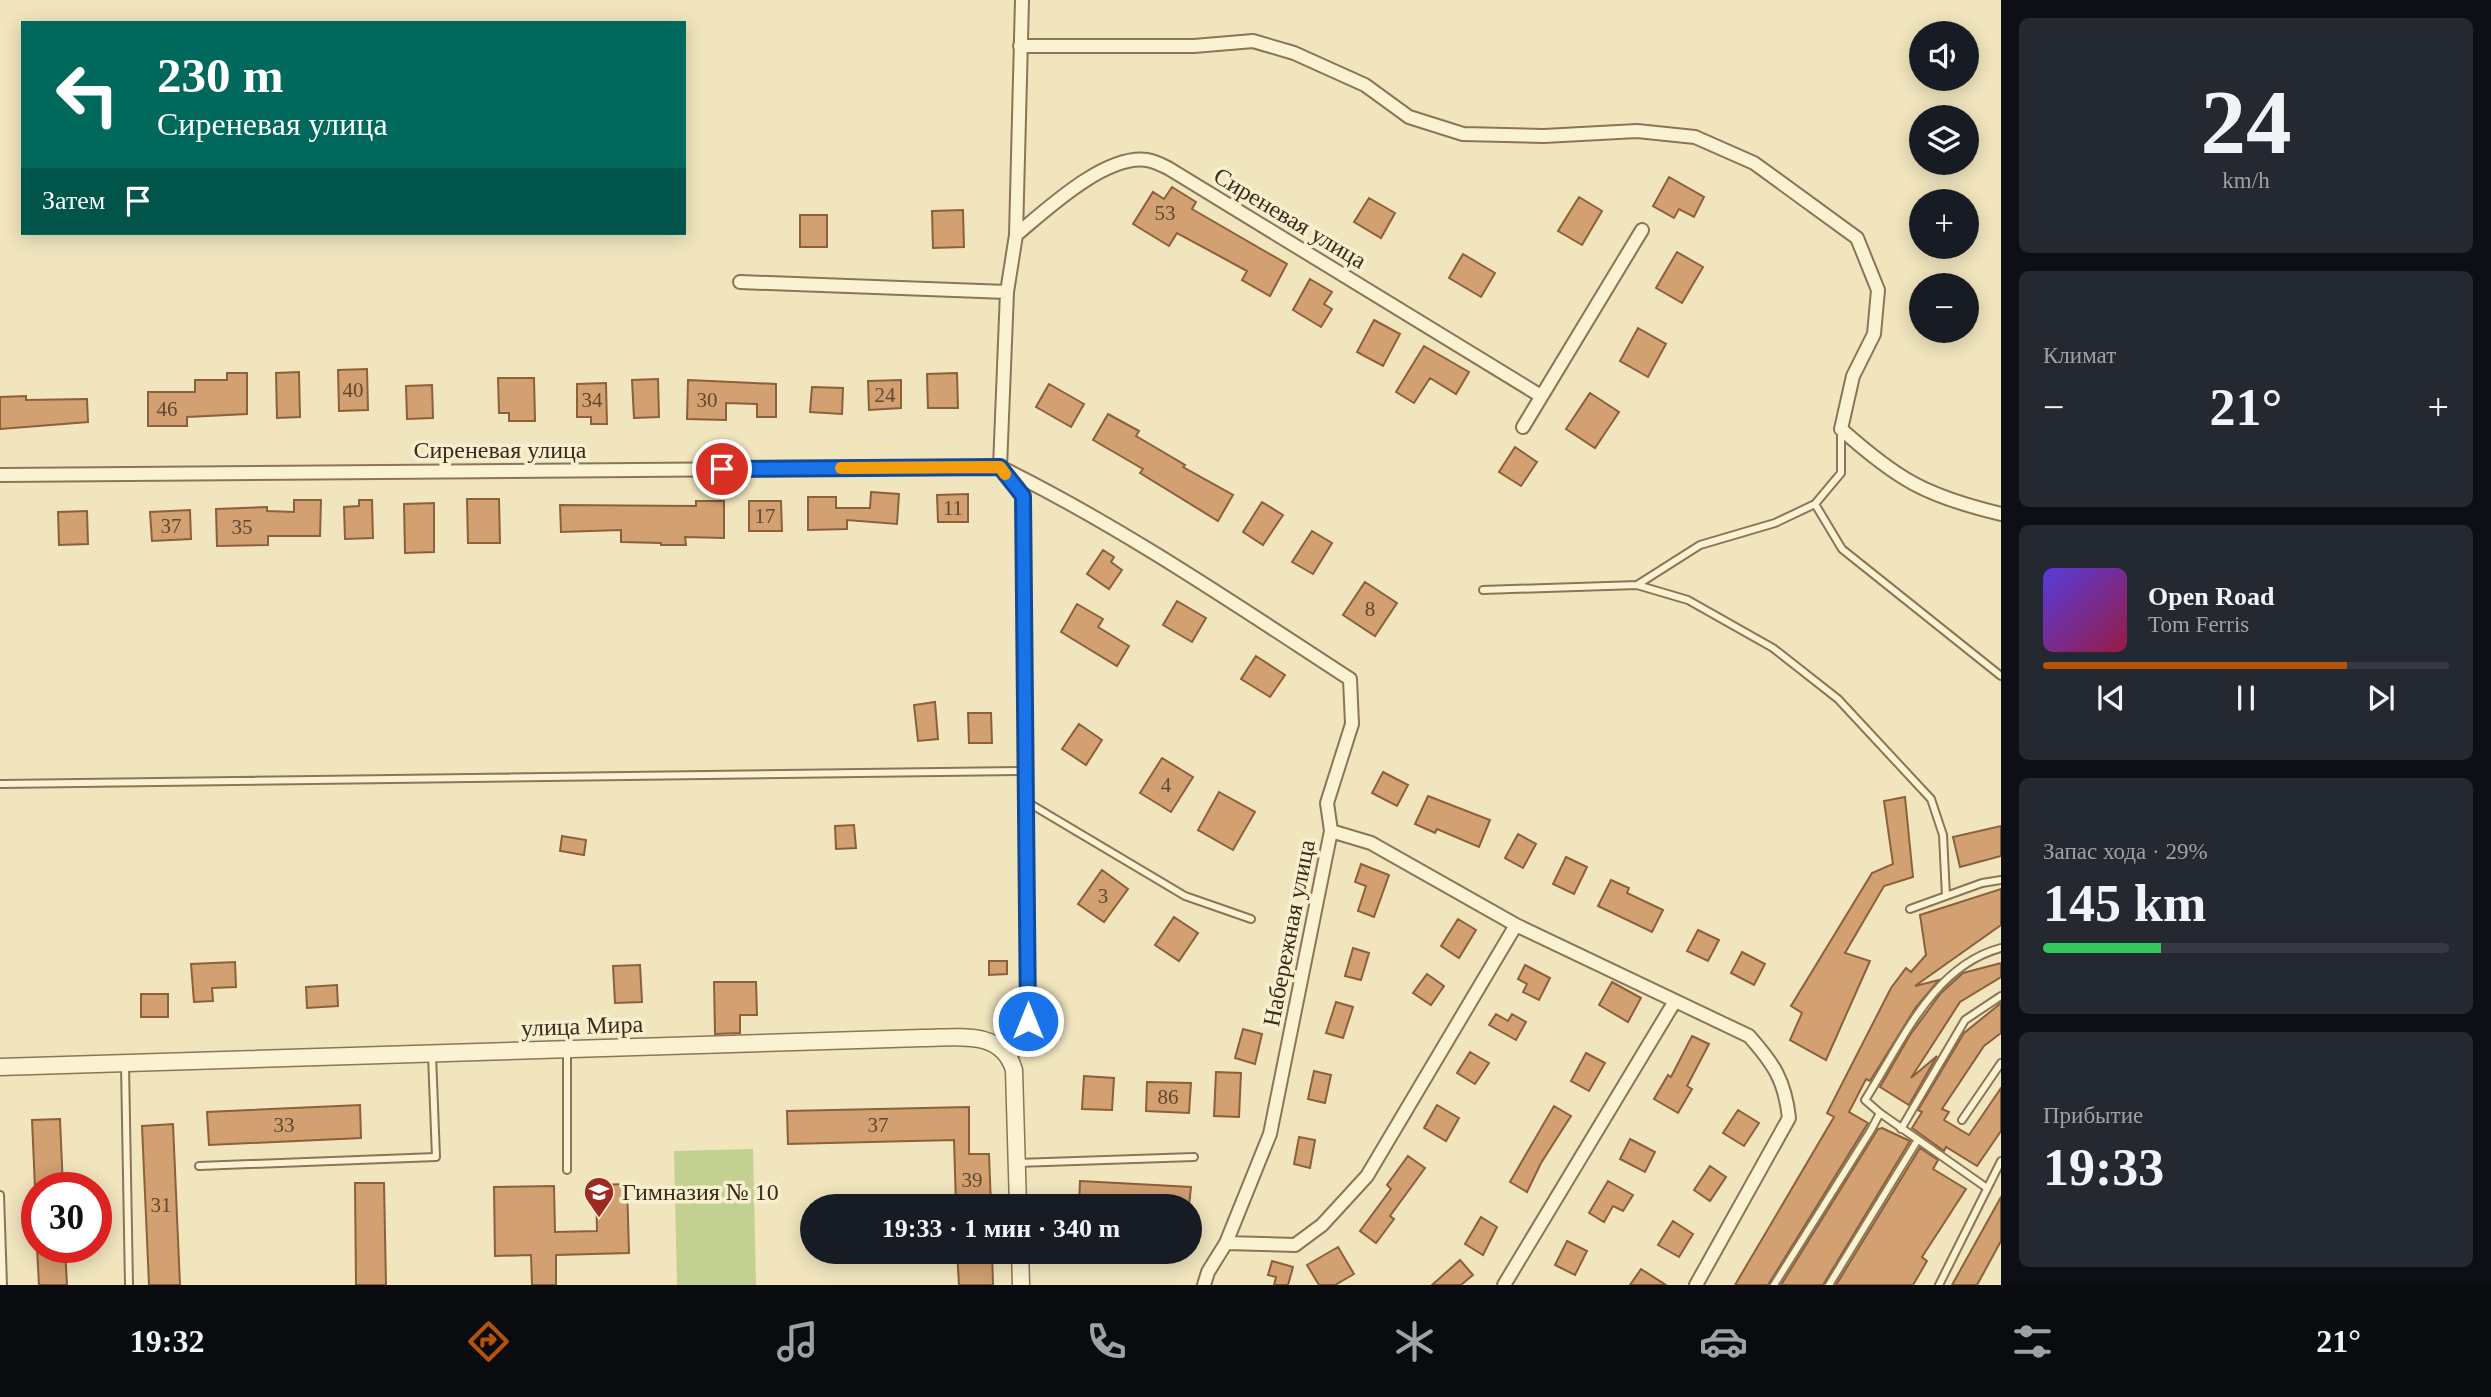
<!DOCTYPE html>
<html lang="ru">
<meta charset="utf-8">
<style>
body{margin:0;font-family:"Times New Roman",serif;background:#242831;color:#f1f3f6;height:100vh;display:flex;flex-direction:column;font-size:26px;white-space:nowrap}
*{box-sizing:border-box;margin:0}
p{font-size:23px;color:#9ea1a6}
.icon{flex:none;width:38px;height:38px;fill:none;stroke:currentColor;stroke-width:2;stroke-linecap:round;stroke-linejoin:round}
.map{position:relative;flex:1;overflow:hidden}
.details{display:flex;flex-direction:column;gap:18px;padding:18px;background:#0d0f14;width:490px}
.details>*{flex:none}
.top-card{position:absolute;left:21px;top:21px;width:665px;height:214px;border-radius:0px;box-shadow:0 4px 18px #0003;background:#00695c;color:#fff;overflow:hidden}
.tools{position:absolute;left:1909px;top:21px;display:grid;gap:14px}
.tools a{display:grid;place-items:center;width:70px;height:70px;border-radius:50%;background:#171b24;box-shadow:0 4px 18px #0003;font-size:35px}
.speed{position:absolute;left:21px;top:1172px;display:flex;gap:14px;font-size:35px;font-weight:700;text-align:center}
.speed>*{display:grid;place-content:center;width:91px;height:91px;border-radius:50%;background:#171b24;box-shadow:0 4px 18px #0003;line-height:1}
.speed .limit{border:10px solid #d22;background:#fff;color:#111}
.pin{position:absolute;display:grid;place-items:center;width:60px;height:60px;color:#fff;margin:-30px;border:4px solid #fff;border-radius:50%;box-shadow:0 2px 7px #0007}
.me{position:absolute;width:77px;margin:-38px;rotate:0deg;stroke-linejoin:round;filter:drop-shadow(0 0 5px #0008)}
.turn{display:flex;align-items:center;gap:24px;height:147px;padding:0 21px;font-size:32px}
.turn .icon{width:91px;height:91px;stroke-width:2.5}
.turn b{display:block;font-size:49px;line-height:60px}
.then{display:flex;align-items:center;height:66px;padding:0 21px;background:#0003;gap:14px;font-size:26px}
.big{font-size:52px;font-weight:700;line-height:1.1}
.details .widget{flex:1;display:flex;flex-direction:column;justify-content:center;gap:10px;min-width:0;padding:0 24px;border-radius:10px;background:#242831}
.details .dial{align-items:center;gap:0}
.dial b{font-size:91px;line-height:1}
.song{display:flex;align-items:center;gap:21px}
.cover{width:84px;height:84px;border-radius:10px;background:linear-gradient(135deg,hsl(250 70% 55%),hsl(340 70% 35%))}
.played{height:7px;border-radius:4px;background:linear-gradient(90deg,#b45309 75%,#363941 75%)}
.keys{display:flex;justify-content:space-around;direction:ltr}
.heat{display:flex;justify-content:space-between;align-items:center;font-size:38px;direction:ltr}
.charge{height:10px;border-radius:5px;background:linear-gradient(90deg,#34c759 29%,#363941 0)}
.trip{position:absolute;left:800px;top:1194px;width:402px;height:70px;border-radius:35px;background:#171b24;box-shadow:0 4px 18px #0003;font-weight:700;line-height:70px;text-align:center}
.menu{display:flex;height:112px;justify-content:space-around;align-items:center;background:#090b0e;color:#9ea1a6}
.menu .icon{width:49px;height:49px}
.menu .active{color:#b45309}
.menu b{font-size:32px;color:#f1f3f6}
main{display:flex;flex:1;min-height:0}
.map>svg:first-child{display:block}
.green{fill:#c4cf92}
.building{fill:#d2a071;stroke:#8b603a;stroke-width:2}
.lines{fill:none;stroke-linecap:round;stroke-linejoin:round}
.service-casing{stroke:#8a7556;stroke-width:10}
.minor-casing{stroke:#8a7556;stroke-width:16}
.tertiary-casing{stroke:#8a7556;stroke-width:19}
.service{stroke:#fbf2d2;stroke-width:6}
.minor{stroke:#fbf2d2;stroke-width:12}
.tertiary{stroke:#fbf2d2;stroke-width:16}
.route-casing{stroke:#114b97;stroke-width:18}
.route{stroke:#1a73e8;stroke-width:12}
.slow{stroke:#f59e0b;stroke-width:12}
.labels{text-anchor:middle;dominant-baseline:central;stroke-width:7;stroke-linejoin:round;paint-order:stroke}
.number-label{font-size:21px;fill:#5f4930}
.street-label{font-size:24px;fill:#392c1b;stroke:#f8efce}
.poi-label{font-size:24px;fill:#392c1b;stroke:#f8efce;text-anchor:start}
</style>
<main>
<div class="map">
<svg width="2001" height="1285" viewBox="0 0 2001 1285">
<rect width="100%" height="100%" fill="#f1e5be"/>
<path class="green" d="M753 1149 756 1285H677L674 1151Z"/>
<path class="building" d="M1669 177 1704 197 1694 217 1679 209 1674 218 1653 206Z
M1172 187 1196 202 1192 209 1287 264 1270 296 1242 280 1247 271 1177 233 1169 246 1133 224 1153 192 1164 199Z
M1579 197 1602 211 1582 245 1558 231Z
M1369 198 1395 213 1381 238 1354 222Z
M963 210 964 247 933 248 932 211Z
M800 215H827V247H800Z
M1677 252 1703 267 1682 303 1656 288Z
M1463 254 1495 273 1481 297 1449 278Z
M1310 279 1332 292 1324 304 1332 309 1321 327 1293 310Z
M1374 320 1400 334 1383 366 1357 352Z
M1638 328 1666 344 1648 377 1620 361Z
M1424 346 1469 372 1456 394 1430 378 1414 403 1396 392Z
M367 369 368 410 339 411 338 370Z
M299 372 300 417 277 418 276 373Z
M227 373H247V414L187 417V426H148V392H195V380H227Z
M957 373 958 408H928L927 374Z
M498 378H534L535 421H509V413H499Z
M658 379 659 417 634 418 632 380Z
M688 380 776 384V417H757V404L726 403V420L687 419Z
M901 380V408L869 410 868 381Z
M606 383 607 424H591V417H577V384Z
M1049 384 1084 404 1071 427 1036 407Z
M432 385 433 418 407 419 406 386Z
M812 387 843 388 842 414 810 412Z
M1590 393 1619 412 1595 448 1566 429Z
M26 396V400L87 399 88 422 0 429V397Z
M1108 414 1139 431 1136 436 1185 465 1183 467 1233 495 1218 521 1140 473 1143 469 1093 440Z
M1515 447 1537 462 1521 486 1499 472Z
M871 492 899 494 897 524 847 520V529L808 530V497H836V508H870Z
M968 494V522H938L937 495Z
M467 499H499L500 543H468Z
M294 500H321L320 536H268V545L217 546 216 509 267 507V511L294 512Z
M359 500H372L373 538 345 539 344 507 359 506Z
M696 501H724V538L685 537 686 545H661V543L621 542V530L561 532 560 505 696 506Z
M749 501H781L782 531H749Z
M1262 502 1283 515 1263 545 1243 532Z
M434 503V552L405 553 404 504Z
M190 510 191 539 152 541 150 512Z
M87 511 88 544 59 545 58 512Z
M1312 531 1332 543 1313 574 1292 562Z
M1103 550 1114 557 1111 562 1122 570 1109 589 1087 574Z
M1365 582 1397 603 1375 636 1343 615Z
M1177 601 1206 618 1192 642 1163 625Z
M1077 604 1103 619 1098 627 1129 646 1117 666 1061 632Z
M1256 656 1285 675 1270 697 1241 679Z
M935 702 938 739 918 741 914 705Z
M968 713H991L992 743H969Z
M1079 724 1102 740 1086 765 1062 749Z
M1162 758 1193 777 1171 812 1140 793Z
M1383 772 1408 785 1397 806 1372 793Z
M1219 792 1255 812 1233 850 1198 830Z
M1428 796 1490 820 1479 847 1437 829 1435 833 1415 824Z
M1905 797 1913 877 1884 886 1845 953 1870 961 1826 1060 1790 1040 1802 1013 1791 1006 1872 873 1893 864 1884 801Z
M854 825 856 848 836 849 835 826Z
M2001 826V856L1960 867 1953 837Z
M1518 834 1536 844 1523 868 1505 858Z
M562 836 586 840 584 855 560 851Z
M1566 857 1587 867 1574 894 1553 884Z
M1361 864 1389 875 1374 917 1358 911 1366 886 1355 882Z
M1102 870 1128 889 1104 922 1078 904Z
M1611 880 1629 888 1627 893 1663 910 1652 932 1598 906Z
M2001 889V925L1915 986 1939 980 1916 1007 1870 1081 1866 1079 1849 1112 1868 1123 1768 1285H1735L1834 1117 1827 1113 1891 988 1906 968 1911 972 1926 955 1920 915Z
M1174 917 1198 933 1179 961 1155 945Z
M1458 919 1476 930 1459 958 1441 946Z
M1698 930 1719 940 1708 961 1687 951Z
M1353 948 1369 953 1361 980 1345 976Z
M1742 952 1765 964 1754 985 1731 973Z
M989 961H1007V974L989 975Z
M235 962 236 987 212 988 213 1001 194 1002 191 964Z
M2001 963V977L1960 1002 1911 1078 1937 1056 1909 1105 1880 1087 1910 1035 1941 993 1963 973Z
M640 965 642 1002 615 1003 613 966Z
M1525 965 1550 978 1539 1000 1523 992 1527 984 1518 979Z
M1427 974 1444 986 1431 1005 1413 993Z
M714 982H756L757 1015H740V1033L715 1034Z
M1612 982 1641 998 1628 1022 1599 1005Z
M337 985 338 1006 307 1008 306 987Z
M141 994H168V1017H141Z
M1336 1002 1353 1007 1343 1038 1326 1033Z
M2001 1003V1033L1984 1046 1942 1109 1949 1112 1944 1120 1969 1135 2001 1088V1131L1977 1166 1946 1147 1944 1151 1912 1128 1922 1112 1918 1110 1964 1033Z
M1496 1014 1508 1021 1512 1014 1526 1022 1516 1040 1489 1025Z
M1243 1029 1262 1034 1255 1064 1235 1058Z
M1692 1036 1709 1044 1687 1086 1692 1089 1678 1113 1654 1099 1668 1075 1671 1077Z
M1470 1052 1489 1063 1475 1084 1457 1073Z
M1586 1053 1605 1063 1589 1091 1571 1081Z
M1314 1071 1331 1075 1325 1103 1308 1099Z
M1216 1072 1241 1073 1239 1117 1214 1116Z
M1084 1076 1114 1078 1112 1110 1082 1109Z
M1147 1082 1191 1083 1189 1113 1146 1111Z
M360 1105 361 1138 209 1145 207 1112Z
M1437 1105 1459 1118 1446 1141 1424 1128Z
M1554 1106 1571 1116 1541 1163 1527 1192 1510 1182Z
M969 1107V1154H989L991 1206H956L954 1140 788 1144 787 1111Z
M1738 1110 1759 1123 1744 1146 1723 1133Z
M60 1119 63 1188H35L32 1120Z
M173 1124 180 1285H149L142 1126Z
M1882 1128 1910 1141 1823 1285H1781L1878 1129Z
M1299 1137 1315 1140 1310 1168 1294 1164Z
M1630 1139 1655 1152 1645 1172 1620 1159Z
M1920 1148 1938 1160 1933 1169 1966 1189 1922 1257 1927 1261 1913 1285H1836Z
M1408 1156 1425 1168 1390 1216 1394 1219 1376 1243 1360 1231 1391 1189 1387 1185Z
M1710 1166 1726 1177 1710 1201 1694 1190Z
M1080 1181 1191 1187 1189 1206H1079Z
M1608 1181 1633 1195 1623 1211 1613 1206 1604 1222 1589 1213Z
M355 1183H384L386 1285H356Z
M627 1184 629 1253 556 1255V1285H532L531 1255 495 1256 494 1187 554 1186 555 1232 597 1231 596 1185Z
M2001 1197V1241L1977 1285H1952Z
M1481 1217 1497 1227 1483 1255 1465 1244Z
M1673 1221 1693 1234 1679 1257 1658 1245Z
M1567 1241 1587 1251 1575 1275 1555 1265Z
M1338 1247 1354 1274 1335 1285H1319L1307 1265Z
M37 1248H65L67 1285H39Z
M957 1251H992L993 1285H959Z
M1460 1260 1473 1275 1461 1285H1432Z
M1272 1261 1293 1267 1288 1285H1274L1276 1277 1268 1275Z
M1641 1269 1666 1285H1630Z"/>
<g class="lines">
<g class="service-casing">
<path id="service" d="M1815 504 1842 549 2001 676
M1637 585 1700 545 1775 523 1815 504 1841 473V429
M1483 590 1637 585 1688 600 1773 648 1838 699 1931 799 1943 835 1946 896
M0 784 1025 771
M1027 802 1185 896 1251 919
M1910 909 1982 883 2001 880
M567 1051V1170
M125 1065 129 1285
M1880 1113 1987 1188
M1962 1120 2001 1063
M1901 1129 1965 1020 2001 996
M1017 1163 1194 1157
M199 1166 436 1157 432 1055
M0 1195 3 1285
M1774 1285 1871 1130 1880 1113 1865 1100C1901 1044 1932 966 2001 948
M1829 1285 1917 1141
M1939 1285 2001 1161"/>
</g>
<g class="minor-casing">
<path id="minor" d="M1022 0 1016 235 1007 292 1000 467C1122 527 1236 605 1350 679L1352 724 1327 803 1331 831 1270 1134 1226 1243 1208 1272 1204 1285
M1020 46H1194L1253 41 1294 53 1365 85 1409 117 1463 134 1544 136 1637 131 1695 137 1754 163 1857 238 1878 290 1874 334 1853 376 1841 429C1898 480 1926 496 2001 514
M1016 235C1046 210 1105 154 1147 160 1154 161 1162 165 1168 168L1541 396
M740 282 1007 292
M1523 427 1642 230
M0 475 1000 467 1023 496 1028 1021 1021 1040 1010 1057
M1331 831 1371 843 1516 925 1749 1036C1774 1064 1785 1081 1789 1118L1696 1285
M1226 1243 1295 1245 1322 1225 1367 1176 1516 925
M1504 1285 1675 1001"/>
</g>
<g class="tertiary-casing">
<path id="tertiary" d="M0 1067 923 1038C958 1038 1002 1029 1014 1070L1018 1206
M1020 1251 1021 1285"/>
</g>
<use href="#service" class="service"/>
<use href="#minor" class="minor"/>
<use href="#tertiary" class="tertiary"/>
</g>
<g class="lines">
<g class="route-casing">
<path id="route" d="M722 469 1000 467 1023 496 1028 1021"/>
</g>
<use href="#route" class="route"/>
<path class="slow" d="M841 468 1000 467 1005 474"/>
</g>
<defs>
<g id="school-pin" transform="scale(1.575)"><path d="M0 17L-7.5 6A9.5 9.5 0 1 1 7.5 6Z" fill="#9d2a22" stroke="#f8efce"/><path d="M0-5L7-2L0 1L-7-2ZM-4 1L0 2.5L4 1V4Q0 6-4 4Z" fill="#fff"/></g>
</defs>
<g fill-rule="evenodd">
<use href="#school-pin" x="599" y="1192"/>
</g>
<g class="labels">
<g class="number-label">
<text x="1165" y="213">53</text>
<text x="353" y="390">40</text>
<text x="885" y="395">24</text>
<text x="592" y="400">34</text>
<text x="707" y="400">30</text>
<text x="167" y="409">46</text>
<text x="953" y="508">11</text>
<text x="765" y="516">17</text>
<text x="171" y="526">37</text>
<text x="242" y="527">35</text>
<text x="1370" y="609">8</text>
<text x="1166" y="785">4</text>
<text x="1103" y="896">3</text>
<text x="1168" y="1097">86</text>
<text x="284" y="1125">33</text>
<text x="878" y="1125">37</text>
<text x="972" y="1180">39</text>
<text x="161" y="1205">31</text>
</g>
<g class="street-label">
<text transform="translate(1290 218) rotate(31)">Сиреневая улица</text>
<text x="500" y="450">Сиреневая улица</text>
<text transform="translate(1289 933) rotate(-79)">Набережная улица</text>
<text transform="translate(582 1026) rotate(-2)">улица Мира</text>
</g>
<g class="poi-label">
<text x="622" y="1192">Гимназия № 10</text>
</g>
</g>
</svg>
<div class="tools">
<a><svg class="icon" aria-label="sound" viewBox="0 0 24 24"><path d="M4 9h4l5-4v14l-5-4H4zM17 9q2 3 0 6"/></svg></a>
<a><svg class="icon" aria-label="layers" viewBox="0 0 24 24"><path d="M12 4l9 5-9 5-9-5zM3 14l9 5 9-5"/></svg></a>
<a>+</a>
<a>−</a>
</div>
<div class="speed"><div class="limit">30</div></div>
<div class="pin" style="left:722px;top:469px;background:#d93025"><svg class="icon" aria-label="arrive" viewBox="0 0 24 24"><path d="M6 21V4h12l-3 4 3 4H6"/></svg></div>
<svg class="me" style="left:1028px;top:1021px" viewBox="-20 -20 40 40"><circle r="17" fill="#1a73e8" stroke="#fff" stroke-width="3"/><path d="M0-11L8 9 0 5-8 9z" fill="#fff"/></svg>
<div class="trip">19:33 · 1 мин · 340 m</div>
<div class="top-card">
<div class="turn"><svg class="icon" aria-label="left" viewBox="0 0 24 24"><path d="M17 20v-9H6M10 6l-5 5 5 5"/></svg><div><b>230 m</b>Сиреневая улица</div></div>
<div class="then">Затем<svg class="icon" aria-label="arrive" viewBox="0 0 24 24"><path d="M6 21V4h12l-3 4 3 4H6"/></svg></div>
</div>
</div>
<section class="details">
<div class="widget dial"><b>24</b><p>km/h</p></div>
<div class="widget"><p>Климат</p>
<div class="heat"><a>−</a><b class="big">21°</b><a>+</a></div>
</div>
<div class="widget">
<div class="song"><i class="cover"></i><div><b>Open Road</b><p>Tom Ferris</p></div></div>
<div class="played"></div>
<div class="keys"><svg class="icon" aria-label="previous" viewBox="0 0 24 24"><path d="M18 5L8 12l10 7zM5 5v14"/></svg><svg class="icon" aria-label="pause" viewBox="0 0 24 24"><path d="M8 5v14M16 5v14"/></svg><svg class="icon" aria-label="next" viewBox="0 0 24 24"><path d="M6 5l10 7-10 7zM19 5v14"/></svg></div>
</div>
<div class="widget"><p>Запас хода · 29%</p><b class="big">145 km</b><div class="charge"></div></div>
<div class="widget"><p>Прибытие</p><b class="big">19:33</b></div>
</section>
</main>
<nav class="menu">
<b>19:32</b>
<svg class="icon active" aria-label="directions" viewBox="0 0 24 24"><path d="M12 3l9 9-9 9-9-9zM9 14v-3h6M13 9l2 2-2 2"/></svg>
<svg class="icon" aria-label="music" viewBox="0 0 24 24"><path d="M9 18V5l10-2v13"/><circle cx="6" cy="18" r="3"/><circle cx="16" cy="16" r="3"/></svg>
<svg class="icon" aria-label="phone" viewBox="0 0 24 24"><path d="M5 4h4l2 5-3 2q2 4 5 5l2-3 5 2v4C11 20 4 13 5 4z"/></svg>
<svg class="icon" aria-label="climate" viewBox="0 0 24 24"><path d="M12 3v18M4 7l16 10M4 17L20 7"/></svg>
<svg class="icon" aria-label="car" viewBox="0 0 24 24"><path d="M5 17H2v-5l4-1 3-4h7l3 4 3 1v5h-3M9 17h6M6 11h13"/><circle cx="7" cy="17" r="2"/><circle cx="17" cy="17" r="2"/></svg>
<svg class="icon" aria-label="filters" viewBox="0 0 24 24"><path d="M4 7h16M4 17h16"/><circle cx="9" cy="7" r="2"/><circle cx="15" cy="17" r="2"/></svg>
<b>21°</b>
</nav>
